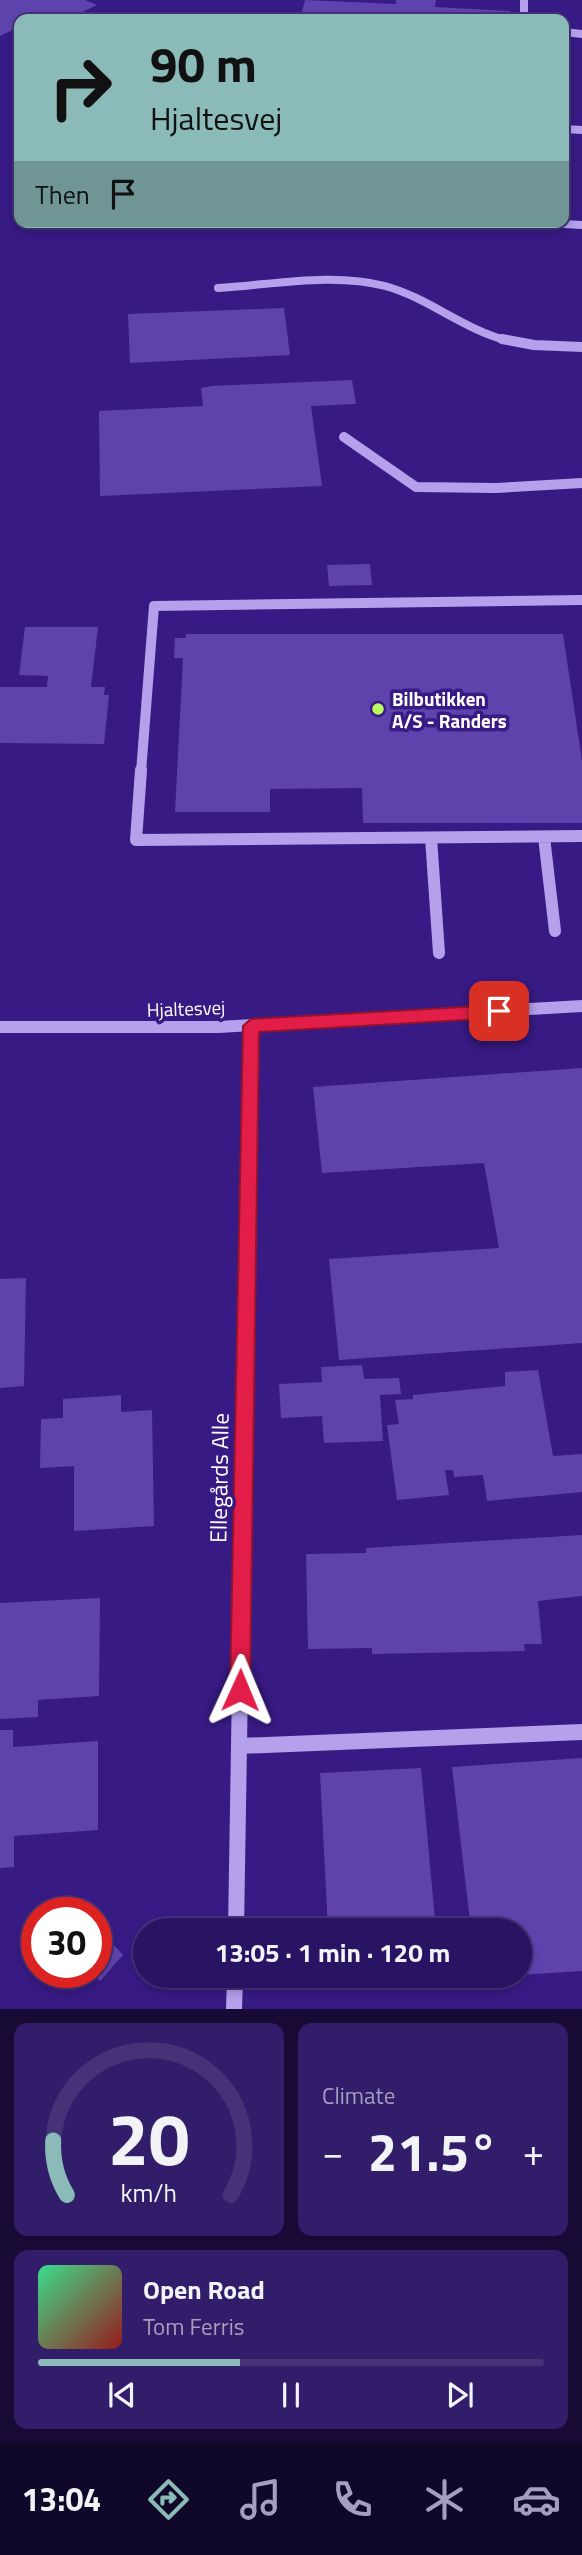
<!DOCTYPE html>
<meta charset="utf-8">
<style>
body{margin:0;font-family:"Titillium Web",sans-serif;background:#311d69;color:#f1f3f6;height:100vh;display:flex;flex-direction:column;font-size:26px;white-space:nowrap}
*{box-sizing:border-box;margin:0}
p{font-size:23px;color:#a59ebe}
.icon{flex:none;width:38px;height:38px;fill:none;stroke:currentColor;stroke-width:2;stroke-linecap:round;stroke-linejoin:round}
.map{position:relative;height:2009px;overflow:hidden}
.panel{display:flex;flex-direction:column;gap:14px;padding:14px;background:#170b36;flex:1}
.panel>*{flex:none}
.banner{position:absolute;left:14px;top:14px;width:555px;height:214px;border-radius:14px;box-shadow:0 4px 10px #0003,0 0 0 2px #453378;background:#8bbbb9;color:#111;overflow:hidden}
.speed{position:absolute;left:21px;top:1897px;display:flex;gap:14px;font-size:35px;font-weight:700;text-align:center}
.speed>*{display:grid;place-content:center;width:91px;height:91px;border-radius:50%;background:#291463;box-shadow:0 4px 10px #0003,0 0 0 2px #453378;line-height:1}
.speed .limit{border:10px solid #d22;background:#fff;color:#111}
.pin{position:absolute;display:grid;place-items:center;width:60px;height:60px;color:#fff;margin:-30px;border-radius:14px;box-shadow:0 4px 10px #0006}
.me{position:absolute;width:77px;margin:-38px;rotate:1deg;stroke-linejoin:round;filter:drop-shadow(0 0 5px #0008)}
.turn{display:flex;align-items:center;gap:24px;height:147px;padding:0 21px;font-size:32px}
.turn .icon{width:91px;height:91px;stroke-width:2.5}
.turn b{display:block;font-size:49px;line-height:60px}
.then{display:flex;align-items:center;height:66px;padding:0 21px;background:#0003;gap:14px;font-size:26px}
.big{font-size:52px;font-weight:700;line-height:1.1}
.panel .tile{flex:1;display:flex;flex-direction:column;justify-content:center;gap:10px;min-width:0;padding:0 24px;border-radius:14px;background:#311d69}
.panel .dial{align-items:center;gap:0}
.dial svg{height:182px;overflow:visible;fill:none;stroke:#453378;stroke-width:7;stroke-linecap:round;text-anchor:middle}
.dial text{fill:#f1f3f6;stroke:none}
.song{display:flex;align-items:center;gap:21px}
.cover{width:84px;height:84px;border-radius:10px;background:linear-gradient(135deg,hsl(150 70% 55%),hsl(0 70% 35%))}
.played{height:7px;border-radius:4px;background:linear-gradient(90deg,#8bbbb9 40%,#453378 40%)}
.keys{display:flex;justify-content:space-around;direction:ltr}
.heat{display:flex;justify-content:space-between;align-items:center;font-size:38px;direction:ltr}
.panel .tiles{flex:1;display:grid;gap:14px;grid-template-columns:1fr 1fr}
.tile:last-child{grid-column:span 2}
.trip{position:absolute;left:133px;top:1918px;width:399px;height:70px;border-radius:35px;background:#291463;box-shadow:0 4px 10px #0003,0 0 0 2px #453378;font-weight:700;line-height:70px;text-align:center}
.tabs{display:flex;height:112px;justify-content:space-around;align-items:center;background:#100828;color:#a59ebe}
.tabs .icon{width:49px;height:49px}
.tabs .selected{color:#8bbbb9}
.tabs b{font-size:32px;color:#f1f3f6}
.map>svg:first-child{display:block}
.building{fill:#5f43ad}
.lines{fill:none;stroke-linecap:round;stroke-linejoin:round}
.minor-far3{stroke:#b4a0eb;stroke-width:8}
.minor-far2{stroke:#b4a0eb;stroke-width:10}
.minor-far1{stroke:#b4a0eb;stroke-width:12}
.minor{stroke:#b4a0eb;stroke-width:16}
.route{fill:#e11d48;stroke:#92132f;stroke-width:2}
.poi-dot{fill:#b9fd5c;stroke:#371a84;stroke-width:2.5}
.labels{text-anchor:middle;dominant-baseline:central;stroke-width:7;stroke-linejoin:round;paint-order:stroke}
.poi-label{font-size:19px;font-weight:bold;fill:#fff;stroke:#371a84;text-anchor:start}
.street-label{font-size:19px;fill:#fff;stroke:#371a84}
.near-street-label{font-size:23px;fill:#fff;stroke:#371a84}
</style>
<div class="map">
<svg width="582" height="2009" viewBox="0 0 582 2009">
<rect width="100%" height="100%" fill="#371a84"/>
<path class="building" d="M0 0H85L97 5 68 19 48 12 34 19H19V27L0 36Z
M305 0 396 4V0H436L435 7 510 11 509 19H300Z
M284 308 290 355 130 363 128 314Z
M352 380 356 404 311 406 322 486 100 496 99 411 203 406 201 388 212 386Z
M370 564 372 585 329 586 327 565Z
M25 627H98L91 687H105L104 695H109L104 744 0 743V687H47L48 676 19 675Z
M186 634H563L582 761V823H363L362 788 270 789V812H175L183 658H174L175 638H186Z
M582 1068V1343L339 1360 329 1259 499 1248 484 1163 322 1173 313 1087Z
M26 1278 24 1386 0 1388V1279Z
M362 1365 364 1379 399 1378 401 1394 380 1395 383 1441 324 1443 322 1416 281 1418 279 1384 322 1382 321 1367Z
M538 1370 553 1456 582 1454V1492L487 1501 483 1475 454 1477 453 1470H445L449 1495 397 1500 387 1425 399 1424 395 1400 413 1399V1395L505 1386V1372Z
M121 1395V1412L152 1410 154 1526 74 1531V1466L40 1468 41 1419 63 1418V1399Z
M582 1535V1596L538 1601 542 1644H524L525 1651 372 1654V1648L308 1649 306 1554 366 1553V1548Z
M100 1598 99 1696 38 1700V1717L0 1719V1603Z
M0 1730H13V1747L98 1741V1830L14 1836V1867L0 1868Z
M582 1758V1971L520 1975V1930H471L452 1767Z
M421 1768 436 1930H328L320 1773Z
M96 1925 123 1955 100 1981 92 1972H96Z"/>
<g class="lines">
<path class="minor-far3" d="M524 0V19
M564 32 582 34
M564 129 582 130
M527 222 582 225
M218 288C271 285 333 272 385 286 429 298 464 330 509 341"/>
<path class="minor-far2" d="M502 339 534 345 582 347
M344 437 416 487 496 488 582 483
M141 772 154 606 582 600"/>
<path class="minor-far1" d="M141 770 136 840 582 836
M544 837 555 931
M431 838 439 953
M0 1027H219L582 1006
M246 1318 251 1026"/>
<path class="minor" d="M239 1746 582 1732
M236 1930 246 1316
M234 2009 235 1976"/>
</g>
<path class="route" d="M499 1005 507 1011 499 1018 259 1032 250 1690 247 1698 240 1701 233 1698 230 1690 243 1026 251 1019Z"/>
<circle class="poi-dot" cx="378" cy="709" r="7"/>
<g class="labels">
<g class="poi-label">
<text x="392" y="698">Bilbutikken<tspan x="392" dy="22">A/S - Randers</tspan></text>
</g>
<g class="street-label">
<text transform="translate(186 1008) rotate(-2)">Hjaltesvej</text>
</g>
<g class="near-street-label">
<text transform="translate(219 1478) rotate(-89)">Ellegårds Alle</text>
</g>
</g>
</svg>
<div class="speed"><div class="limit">30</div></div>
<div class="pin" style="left:499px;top:1011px;background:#d93025"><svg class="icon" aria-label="arrive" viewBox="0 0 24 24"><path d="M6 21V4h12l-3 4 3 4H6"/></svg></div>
<svg class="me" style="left:240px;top:1690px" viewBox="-20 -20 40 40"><path d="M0-17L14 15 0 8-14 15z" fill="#e11d48" stroke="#fff" stroke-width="4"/></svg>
<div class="trip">13:05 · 1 min · 120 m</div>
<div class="banner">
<div class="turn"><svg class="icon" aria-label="right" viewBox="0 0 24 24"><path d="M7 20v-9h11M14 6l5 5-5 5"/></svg><div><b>90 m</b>Hjaltesvej</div></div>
<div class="then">Then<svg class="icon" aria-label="arrive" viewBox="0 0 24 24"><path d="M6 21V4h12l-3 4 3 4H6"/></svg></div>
</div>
</div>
<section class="panel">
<div class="tiles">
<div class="tile dial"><svg viewBox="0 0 100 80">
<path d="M14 69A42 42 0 1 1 86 69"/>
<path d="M14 69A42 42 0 0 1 8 45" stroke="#8bbbb9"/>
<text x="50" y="56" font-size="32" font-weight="700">20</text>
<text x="50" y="72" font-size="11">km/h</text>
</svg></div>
<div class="tile"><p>Climate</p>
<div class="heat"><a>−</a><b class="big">21.5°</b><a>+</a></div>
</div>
<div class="tile">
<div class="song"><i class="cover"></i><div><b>Open Road</b><p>Tom Ferris</p></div></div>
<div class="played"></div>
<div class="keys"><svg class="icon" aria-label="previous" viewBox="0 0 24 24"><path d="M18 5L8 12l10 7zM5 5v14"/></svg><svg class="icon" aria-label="pause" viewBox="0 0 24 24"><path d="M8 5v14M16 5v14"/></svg><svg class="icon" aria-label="next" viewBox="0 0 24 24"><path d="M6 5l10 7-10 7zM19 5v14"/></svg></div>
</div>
</div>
</section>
<nav class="tabs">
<b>13:04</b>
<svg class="icon selected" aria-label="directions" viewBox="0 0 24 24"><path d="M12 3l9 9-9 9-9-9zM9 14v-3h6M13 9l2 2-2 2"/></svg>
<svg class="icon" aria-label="music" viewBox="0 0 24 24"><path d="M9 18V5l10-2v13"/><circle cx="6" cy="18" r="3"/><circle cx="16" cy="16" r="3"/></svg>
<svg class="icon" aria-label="phone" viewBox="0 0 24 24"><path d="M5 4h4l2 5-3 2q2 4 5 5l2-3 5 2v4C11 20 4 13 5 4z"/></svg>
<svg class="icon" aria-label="climate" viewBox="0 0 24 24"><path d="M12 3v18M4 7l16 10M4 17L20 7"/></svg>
<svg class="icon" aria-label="car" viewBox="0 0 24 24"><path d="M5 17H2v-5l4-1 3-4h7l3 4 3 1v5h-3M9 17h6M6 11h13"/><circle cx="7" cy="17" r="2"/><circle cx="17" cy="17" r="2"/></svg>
</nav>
